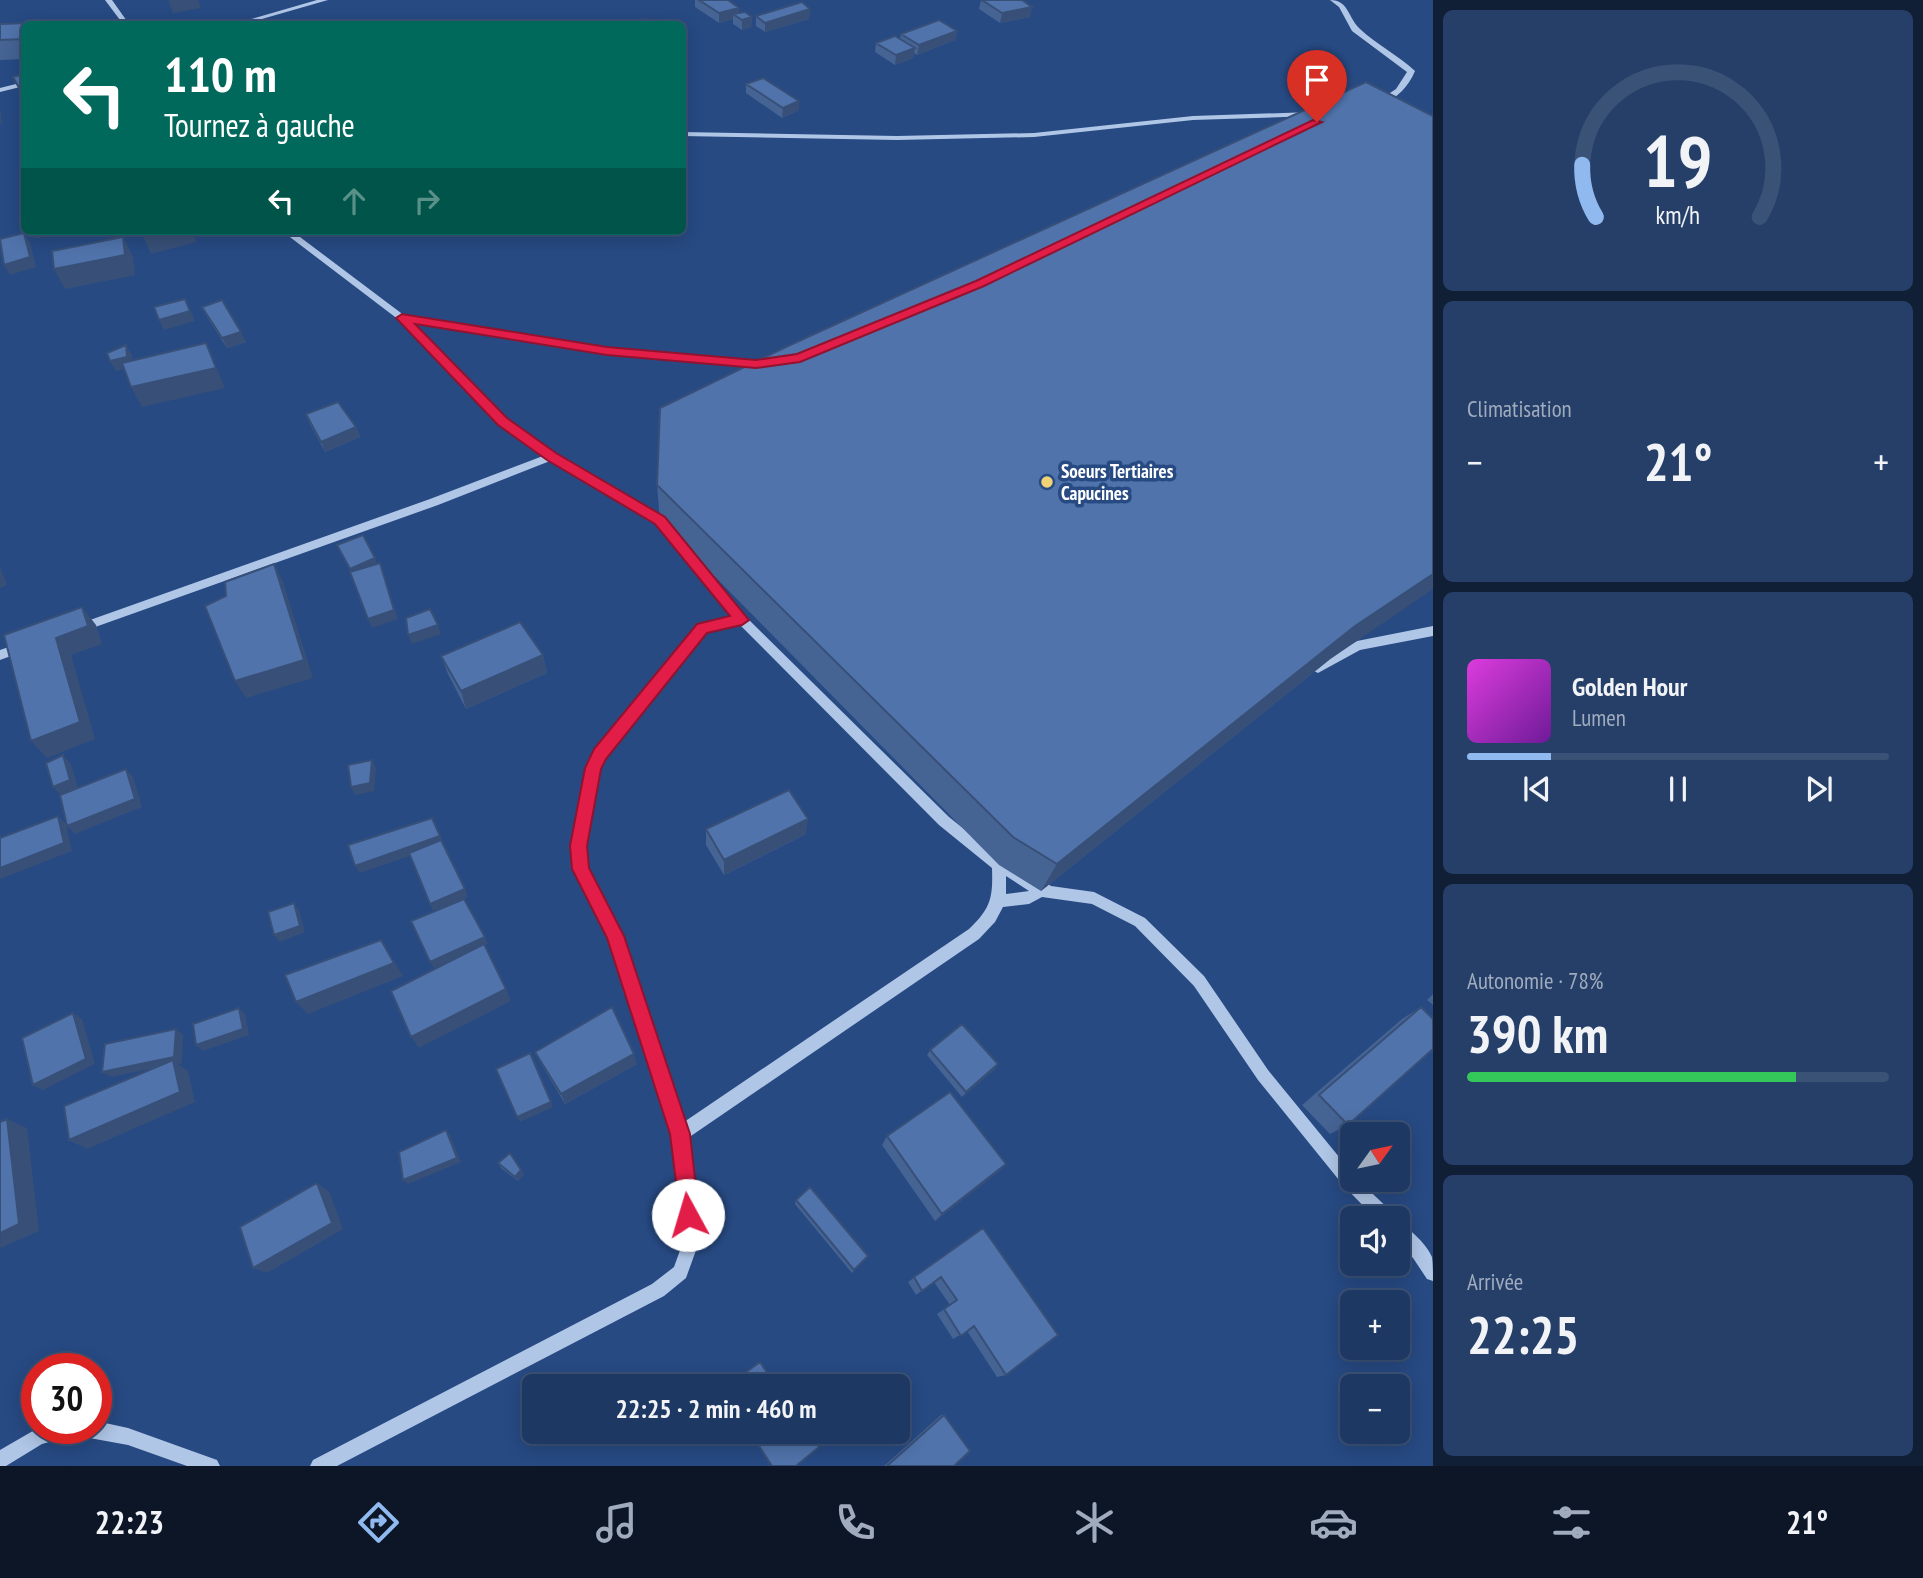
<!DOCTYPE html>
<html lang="fr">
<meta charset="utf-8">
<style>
body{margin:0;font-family:"PT Sans Narrow",sans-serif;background:#253f68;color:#f1f3f6;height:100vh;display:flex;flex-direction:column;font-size:26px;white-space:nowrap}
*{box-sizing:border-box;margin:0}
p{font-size:23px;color:#a0acbe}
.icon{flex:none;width:38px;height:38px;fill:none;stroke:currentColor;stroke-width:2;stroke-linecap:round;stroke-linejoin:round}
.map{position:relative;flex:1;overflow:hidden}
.drawer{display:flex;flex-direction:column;gap:10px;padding:10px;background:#101f36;width:490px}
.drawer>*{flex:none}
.top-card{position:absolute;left:21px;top:21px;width:665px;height:214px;border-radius:10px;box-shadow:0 4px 18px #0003,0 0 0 2px #3b5277;background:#00695c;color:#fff;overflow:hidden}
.needle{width:46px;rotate:57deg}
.controls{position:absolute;left:1340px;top:1122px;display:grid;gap:14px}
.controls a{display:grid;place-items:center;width:70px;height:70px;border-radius:10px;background:#1d3862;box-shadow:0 4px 18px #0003,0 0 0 2px #3b5277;font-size:35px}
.speed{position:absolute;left:21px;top:1353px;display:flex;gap:14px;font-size:35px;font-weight:700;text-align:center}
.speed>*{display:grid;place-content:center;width:91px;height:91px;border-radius:50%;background:#1d3862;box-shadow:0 4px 18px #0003,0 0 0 2px #3b5277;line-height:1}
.speed .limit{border:10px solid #d22;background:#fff;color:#111}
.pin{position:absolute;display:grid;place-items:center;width:60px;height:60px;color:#fff;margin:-72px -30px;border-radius:50% 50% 50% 0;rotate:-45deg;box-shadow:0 0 7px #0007}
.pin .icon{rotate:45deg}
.me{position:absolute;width:77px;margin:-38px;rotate:354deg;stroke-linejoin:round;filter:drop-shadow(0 0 5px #0008)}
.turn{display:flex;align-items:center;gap:24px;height:147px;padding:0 28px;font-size:32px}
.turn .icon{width:91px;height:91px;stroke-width:2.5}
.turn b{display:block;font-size:49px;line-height:60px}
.lanes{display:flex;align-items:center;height:66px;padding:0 28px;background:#0003;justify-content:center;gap:35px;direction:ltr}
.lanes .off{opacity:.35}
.big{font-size:52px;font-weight:700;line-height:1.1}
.drawer .card{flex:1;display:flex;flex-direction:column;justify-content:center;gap:10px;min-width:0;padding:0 24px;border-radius:10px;background:#253f68}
.drawer .dial{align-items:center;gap:0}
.dial svg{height:182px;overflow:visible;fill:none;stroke:#3b5277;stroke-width:7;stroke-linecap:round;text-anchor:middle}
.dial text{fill:#f1f3f6;stroke:none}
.song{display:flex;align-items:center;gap:21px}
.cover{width:84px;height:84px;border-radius:10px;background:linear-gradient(135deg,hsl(300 70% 55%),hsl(280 70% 35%))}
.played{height:7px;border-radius:4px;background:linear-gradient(90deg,#90b9f0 20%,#3b5277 20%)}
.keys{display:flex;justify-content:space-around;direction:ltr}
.heat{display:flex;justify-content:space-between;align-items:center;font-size:38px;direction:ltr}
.charge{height:10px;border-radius:5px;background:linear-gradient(90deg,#34c759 78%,#3b5277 0)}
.trip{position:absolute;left:522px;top:1374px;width:388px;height:70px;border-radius:10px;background:#1d3862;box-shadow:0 4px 18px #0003,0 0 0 2px #3b5277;font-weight:700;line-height:70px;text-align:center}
.tabs{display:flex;height:112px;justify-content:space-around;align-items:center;background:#0c1627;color:#a0acbe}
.tabs .icon{width:49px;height:49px}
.tabs .active{color:#90b9f0}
.tabs b{font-size:32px;color:#f1f3f6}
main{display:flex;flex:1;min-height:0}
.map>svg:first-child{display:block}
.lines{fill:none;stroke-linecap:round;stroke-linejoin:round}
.minor{fill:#b0c6e7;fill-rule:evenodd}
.wall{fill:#456393}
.shaded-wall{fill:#385078}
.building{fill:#5073ab;stroke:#385078;stroke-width:2}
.route{fill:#e11d48;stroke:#92132f;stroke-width:2}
.poi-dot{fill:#efd376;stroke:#274a83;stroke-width:2.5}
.labels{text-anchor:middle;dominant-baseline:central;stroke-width:7;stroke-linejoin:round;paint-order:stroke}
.poi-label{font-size:19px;font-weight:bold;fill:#fff;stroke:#274a83;text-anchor:start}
</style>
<main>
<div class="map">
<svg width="1433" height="1466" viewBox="0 0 1433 1466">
<rect width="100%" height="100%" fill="#274a83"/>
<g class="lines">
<path class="minor" d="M105 0H112L129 24H123Z
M317 0H328L244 24H234Z
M1330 0C1349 0 1348 18 1360 29 1377 45 1398 55 1415 71 1408 88 1397 97 1382 105L1375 103 1396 89 1407 72 1352 31 1339 7Z
M24 82V86L0 92V88Z
M1311 112 1315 114 1314 116 1193 120 1034 137 897 140 682 136V132L897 136 1034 133 1193 116Z
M282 231H292L405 316 607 348 769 361 771 363 766 366 607 354 412 322 506 420 555 454 664 518 746 617 949 817 1004 861 1041 884 1045 882 1051 886 1094 892 1145 918 1204 976 1268 1070 1353 1174V1180H1358L1392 1212 1394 1218H1375L1343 1185 1258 1080 1194 986 1135 926 1092 904 1042 897 1029 904 1003 907 995 922 979 939 688 1138 699 1242 686 1278 664 1296 337 1466H310L313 1460 652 1284 674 1267 683 1242 672 1134 609 938 574 869 571 846 587 769 596 750 698 625 733 617 656 524 550 461 438 505 84 631H76L74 628 76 625 430 499 543 456 498 424 399 320ZM740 625 939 825 992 868C993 898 991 908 969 929L684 1122 622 936 588 868 585 846 599 769 605 757 706 632ZM1006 876 1029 891 1006 894Z
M1433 626V636L1360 650 1318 673 1314 671 1312 668 1314 665 1357 641Z
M23 642 27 644 29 647 27 650 0 660V650Z
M1398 1223C1410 1228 1427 1245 1432 1257 1433 1264 1433 1274 1433 1281L1427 1279 1413 1258 1398 1242Z
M96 1421 128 1428 217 1460 220 1466H187L128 1445 84 1437 63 1438 42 1444 6 1466H0V1450L38 1428H96Z"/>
</g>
<path class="wall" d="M695 0H728L739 13 752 17 751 27 742 30 733 24V19L719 23 695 7Z
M981 0H1022L1030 17 1000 23 979 9Z
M810 9 809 19 765 32 756 26V16Z
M59 22 60 24H24V59L0 60V24Z
M957 31 955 40 917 55 914 53 913 58 895 65 875 52 876 43 900 39 901 34Z
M746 84 799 110 782 118 746 93Z
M202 307 246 342 227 348 207 317Z
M306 414 356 427 360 437 325 452 310 424Z
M657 485 1329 660 1041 891 999 865 660 521Z
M543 655 547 673 466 709 448 674 441 656Z
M706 829 806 834 724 875 706 845Z
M1433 994V1005L1427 1000Z
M1421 1007 1348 1125 1330 1134 1302 1105 1402 1019Z
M930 1050 998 1064 994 1070 962 1097 927 1055Z
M535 1052 637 1064 565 1104 540 1062Z
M887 1136 1006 1164 998 1172 935 1221 882 1145Z
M498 1163 524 1174 518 1181 501 1168Z
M796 1200 868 1256 852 1273 795 1204Z
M983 1228 1006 1375 997 1377 967 1331 953 1339 937 1314 950 1305 934 1282 916 1295 908 1282Z
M941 1415H944L954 1466H884Z
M749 1432H808L796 1466H771Z"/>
<path class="shaded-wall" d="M168 0H198L201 8 173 13Z
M1032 7 1030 17 1000 23 1002 13Z
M739 8V17L733 14V19L719 23V13Z
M810 9 809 19 765 32V23Z
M752 17 751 27 742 30V20Z
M957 31 955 40 917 55 919 45Z
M915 48 913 58 895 65 896 55Z
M799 101V110L782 118 783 108Z
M0 107 2 123 0 124Z
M31 231H56V232L36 239Z
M154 231H192L197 242 151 254 142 234Z
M24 233 30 243 36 267 10 275 4 265Z
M123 237 133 257 135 275 65 289 54 269Z
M185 299 195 321 164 330 159 320Z
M241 332 246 342 227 348 222 338Z
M206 343 225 388 142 407 131 387Z
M126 345 132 355 133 367 116 371 110 361Z
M356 427 360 437 325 452 321 442Z
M375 558 379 568 354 578 350 569Z
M380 563 398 619 372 628 368 619Z
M274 564 283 582 313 678 246 698 235 681Z
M0 567 7 585 0 588Z
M1433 574V589L1329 660 1041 891 1057 864 1355 626Z
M82 607 96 625 102 644 71 655 95 739 47 758 31 741 56 638Z
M438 625 441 634 412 644 408 635Z
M543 655 547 673 466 709 461 691Z
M63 755 71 764 78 788 61 795 53 787Z
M372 760 376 768 374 791 355 795 351 787Z
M126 769 133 777 142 807 75 834 67 826Z
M58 816 66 824 72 851 0 879V868Z
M808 819 806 834 724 875V860Z
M440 836 444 844 360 873 355 866Z
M465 889 468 897 433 911 430 904Z
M294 903 299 910 305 932 280 942 274 935Z
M485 937 488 944 434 968 430 962Z
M381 940 403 976 308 1014 296 1002Z
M506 989 511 1001 419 1048 411 1037Z
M239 1008 245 1014 249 1035 203 1051 196 1045Z
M73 1013 82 1019 95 1064 43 1090 33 1085Z
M176 1029 183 1035 182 1063 178 1064 188 1071 195 1102 87 1149 69 1140 174 1064 111 1077 102 1072Z
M634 1054 637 1064 565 1104 561 1094Z
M533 1058 553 1107 520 1122 517 1117Z
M998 1064 994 1070 962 1097 966 1092Z
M7 1119 27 1128 39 1231 0 1248Z
M446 1130 450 1135 461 1162 408 1184 403 1180Z
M513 1157 524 1174 518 1181 515 1177Z
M1006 1164 998 1172 935 1221 942 1214Z
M317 1183 329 1191 343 1229 267 1273 253 1268Z"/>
<path class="building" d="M699 0H728L739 8 719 13Z
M982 0H1022L1032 7 1002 13Z
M802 2 810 9 765 23 756 16Z
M745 12 752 17 742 20 733 14Z
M645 19 652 24H628Z
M939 20 957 31 919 45 901 34Z
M59 22 58 24H24V39L0 40V24Z
M895 36 915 48 896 55 876 43Z
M24 74V97L13 77Z
M763 78 799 101 783 108 746 84Z
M1366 82 1433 116V574L1355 626 1057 864 1013 837 657 485 660 408 788 346Z
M141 231H154L142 234Z
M24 233 30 257 4 265 0 239Z
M123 237 125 255 54 269 52 251Z
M185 299 190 311 159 320 154 307Z
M222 300 241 332 222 338 202 307Z
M206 343 216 368 131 387 122 363Z
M126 345 127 357 110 361 107 353Z
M338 402 356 427 321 442 306 414Z
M363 535 375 558 350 569 337 545Z
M380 563 394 610 368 619 350 572Z
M274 564 304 660 235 681 205 606 226 596 225 582Z
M82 607 88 626 56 638 80 722 31 741 4 635Z
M430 609 438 625 408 635 406 618Z
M520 622 543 655 461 691 441 656Z
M63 755 70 780 53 787 46 763Z
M372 760 370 783 351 787 348 765Z
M126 769 135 799 67 826 60 795Z
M789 790 808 819 724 860 706 829Z
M58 816 64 843 0 868V838Z
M432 818 440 836 355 866 348 845Z
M441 840 465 889 430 904 409 853Z
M464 899 485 937 430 962 411 921Z
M294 903 300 926 274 935 268 912Z
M381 940 394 963 296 1002 285 975Z
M484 944 506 989 411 1037 391 991Z
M612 1007 634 1054 561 1094 535 1052Z
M1421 1007 1433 1019V1049L1348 1125 1319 1095Z
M239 1008 243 1029 196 1045 193 1024Z
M73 1013 86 1059 33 1085 22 1038Z
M962 1024 998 1064 966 1092 930 1050Z
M176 1029 174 1057 102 1072 105 1044Z
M530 1053 551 1102 517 1117 496 1069Z
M173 1060 180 1092 69 1140 64 1106Z
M950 1092 1006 1164 942 1214 887 1136Z
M7 1119 19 1224 0 1233V1122Z
M446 1130 457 1158 403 1180 399 1152Z
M510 1153 521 1170 515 1177 498 1163Z
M317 1183 332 1223 253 1268 240 1227Z
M810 1187 868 1256 854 1270 796 1200Z
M983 1228 1058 1335 1006 1375 974 1326 961 1336 944 1309 957 1300 941 1277 922 1291 914 1277Z
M760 1362 776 1386H727Z
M944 1415 970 1451 954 1466H887Z
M750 1432H808L819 1447 796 1466H772Z"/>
<path class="route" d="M1313 120 1322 122 984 286 800 362 756 368 607 355 415 324 507 418 556 453 665 517 749 620 742 625 707 633 606 759 601 769 587 846 589 868 624 936 690 1134 699 1215 696 1222 688 1225 681 1222 670 1134 607 938 572 869 570 846 585 768 594 749 697 624 730 616 655 524 547 460 498 425 396 318 402 314 607 347 756 360 797 354 976 281Z"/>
<circle class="poi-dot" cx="1047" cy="482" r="7"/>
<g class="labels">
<g class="poi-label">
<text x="1061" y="471">Soeurs Tertiaires<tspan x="1061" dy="22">Capucines</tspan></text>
</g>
</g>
</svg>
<div class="controls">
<a><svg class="needle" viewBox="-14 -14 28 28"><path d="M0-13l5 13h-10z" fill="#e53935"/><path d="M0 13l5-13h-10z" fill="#a0acbe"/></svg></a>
<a><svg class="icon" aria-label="sound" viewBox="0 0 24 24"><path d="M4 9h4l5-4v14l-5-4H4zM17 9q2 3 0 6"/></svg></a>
<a>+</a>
<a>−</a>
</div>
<div class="speed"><div class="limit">30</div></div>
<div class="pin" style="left:1317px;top:122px;background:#d93025"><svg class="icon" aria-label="arrive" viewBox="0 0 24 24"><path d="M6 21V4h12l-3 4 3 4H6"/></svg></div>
<svg class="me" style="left:688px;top:1215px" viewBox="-20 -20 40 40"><circle r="19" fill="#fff"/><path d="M0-13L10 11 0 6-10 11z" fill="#e11d48"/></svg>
<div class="trip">22:25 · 2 min · 460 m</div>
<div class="top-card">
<div class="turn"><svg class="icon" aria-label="left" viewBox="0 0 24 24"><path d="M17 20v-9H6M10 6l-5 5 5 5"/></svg><div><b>110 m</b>Tournez à gauche</div></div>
<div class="lanes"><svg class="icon" aria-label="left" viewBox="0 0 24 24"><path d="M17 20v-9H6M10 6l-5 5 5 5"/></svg><svg class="icon off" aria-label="ahead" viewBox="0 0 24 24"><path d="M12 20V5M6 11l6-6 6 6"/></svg><svg class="icon off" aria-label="right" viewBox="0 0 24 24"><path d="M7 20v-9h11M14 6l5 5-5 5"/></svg></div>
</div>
</div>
<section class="drawer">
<div class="card dial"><svg viewBox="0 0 100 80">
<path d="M14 69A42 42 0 1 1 86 69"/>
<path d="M14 69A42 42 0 0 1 8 46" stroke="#90b9f0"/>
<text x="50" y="56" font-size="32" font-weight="700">19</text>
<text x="50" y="72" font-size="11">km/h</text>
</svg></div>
<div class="card"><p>Climatisation</p>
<div class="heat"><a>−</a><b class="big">21°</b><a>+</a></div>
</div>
<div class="card">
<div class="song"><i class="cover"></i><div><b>Golden Hour</b><p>Lumen</p></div></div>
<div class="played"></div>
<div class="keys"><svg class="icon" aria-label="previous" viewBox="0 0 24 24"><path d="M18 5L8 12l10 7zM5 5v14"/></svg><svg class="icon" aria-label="pause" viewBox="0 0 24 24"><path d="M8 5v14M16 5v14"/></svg><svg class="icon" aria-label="next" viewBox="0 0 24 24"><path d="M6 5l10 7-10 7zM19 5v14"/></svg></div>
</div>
<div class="card"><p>Autonomie · 78%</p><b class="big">390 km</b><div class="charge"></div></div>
<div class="card"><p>Arrivée</p><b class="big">22:25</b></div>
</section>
</main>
<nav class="tabs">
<b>22:23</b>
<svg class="icon active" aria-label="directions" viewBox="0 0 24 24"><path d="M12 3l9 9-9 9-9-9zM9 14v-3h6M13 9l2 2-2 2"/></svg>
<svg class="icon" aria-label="music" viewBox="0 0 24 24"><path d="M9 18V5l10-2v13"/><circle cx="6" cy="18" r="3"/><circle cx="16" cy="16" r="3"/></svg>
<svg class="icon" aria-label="phone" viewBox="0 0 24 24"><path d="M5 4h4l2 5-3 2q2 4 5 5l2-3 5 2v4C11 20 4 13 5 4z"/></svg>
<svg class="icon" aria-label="climate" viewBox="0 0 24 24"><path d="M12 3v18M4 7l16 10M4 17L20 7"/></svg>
<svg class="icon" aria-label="car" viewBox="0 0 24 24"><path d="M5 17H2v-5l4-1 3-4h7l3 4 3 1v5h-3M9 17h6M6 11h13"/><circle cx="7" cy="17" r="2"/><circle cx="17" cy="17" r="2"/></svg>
<svg class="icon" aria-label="filters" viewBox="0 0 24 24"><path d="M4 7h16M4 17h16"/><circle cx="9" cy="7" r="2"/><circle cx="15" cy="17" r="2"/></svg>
<b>21°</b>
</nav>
